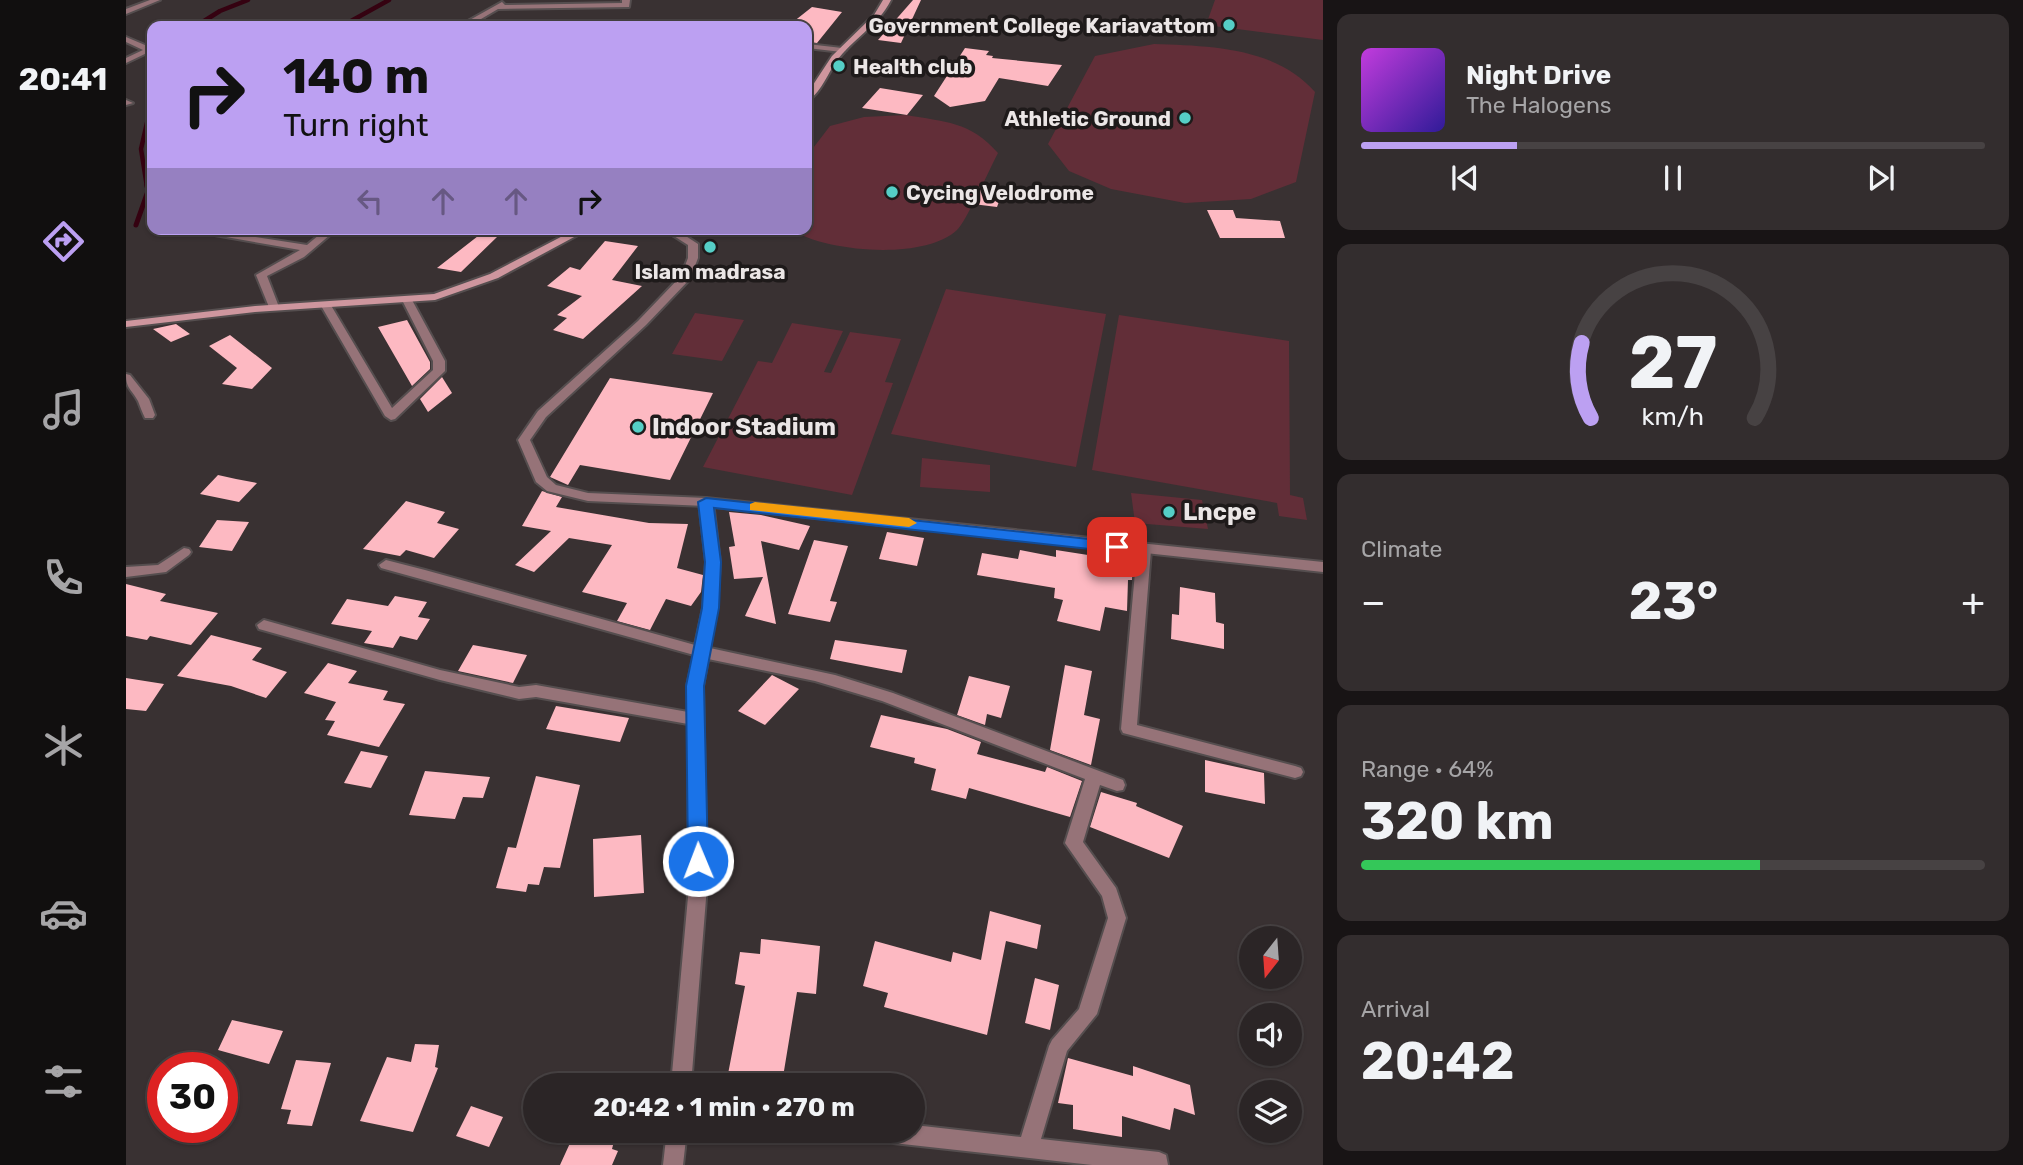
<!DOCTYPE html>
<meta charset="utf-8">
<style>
body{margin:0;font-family:Rubik,sans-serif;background:#332d2e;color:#f1f3f6;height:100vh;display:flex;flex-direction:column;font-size:26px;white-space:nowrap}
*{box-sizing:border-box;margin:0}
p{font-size:23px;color:#a6a5a7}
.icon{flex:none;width:38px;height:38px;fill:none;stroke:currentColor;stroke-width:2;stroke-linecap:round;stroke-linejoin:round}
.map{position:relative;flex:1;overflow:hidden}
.side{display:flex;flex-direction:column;gap:14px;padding:14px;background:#181415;width:700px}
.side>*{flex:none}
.hud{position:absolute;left:21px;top:21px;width:665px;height:214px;border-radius:14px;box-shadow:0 2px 5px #0004,0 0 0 2px #474243;background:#bca0f2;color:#111;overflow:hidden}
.needle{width:46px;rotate:197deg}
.controls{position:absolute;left:1113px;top:926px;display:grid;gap:14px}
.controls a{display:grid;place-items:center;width:63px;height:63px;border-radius:50%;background:#2b2526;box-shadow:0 2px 5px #0004,0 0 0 2px #474243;font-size:35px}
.speed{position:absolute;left:21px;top:1052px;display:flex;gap:14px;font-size:35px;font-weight:700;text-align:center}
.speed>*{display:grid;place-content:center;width:91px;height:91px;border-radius:50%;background:#2b2526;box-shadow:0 2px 5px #0004,0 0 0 2px #474243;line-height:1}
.speed .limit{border:10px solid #d22;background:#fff;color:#111}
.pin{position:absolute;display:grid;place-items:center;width:60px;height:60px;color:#fff;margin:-30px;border-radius:14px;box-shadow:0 4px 10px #0006}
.me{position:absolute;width:77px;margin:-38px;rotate:359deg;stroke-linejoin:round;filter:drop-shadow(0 0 5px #0008)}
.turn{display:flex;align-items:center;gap:24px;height:147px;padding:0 21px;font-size:32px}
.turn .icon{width:91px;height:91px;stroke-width:2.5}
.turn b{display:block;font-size:49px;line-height:60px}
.lanes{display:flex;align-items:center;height:66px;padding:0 21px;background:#0003;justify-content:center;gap:35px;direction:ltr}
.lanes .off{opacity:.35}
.big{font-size:52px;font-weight:700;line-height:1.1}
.side .widget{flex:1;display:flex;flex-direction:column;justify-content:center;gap:10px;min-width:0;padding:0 24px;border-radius:14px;background:#332d2e}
.side .dial{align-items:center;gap:0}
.dial svg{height:182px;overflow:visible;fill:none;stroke:#474243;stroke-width:7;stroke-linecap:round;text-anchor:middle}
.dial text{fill:#f1f3f6;stroke:none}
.song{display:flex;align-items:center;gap:21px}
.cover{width:84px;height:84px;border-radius:10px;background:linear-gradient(135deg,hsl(290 70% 55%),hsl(250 70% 35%))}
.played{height:7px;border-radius:4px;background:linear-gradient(90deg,#bca0f2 25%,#474243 25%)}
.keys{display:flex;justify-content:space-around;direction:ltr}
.heat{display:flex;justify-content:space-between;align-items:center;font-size:38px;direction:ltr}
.charge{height:10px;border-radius:5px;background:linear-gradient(90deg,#34c759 64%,#474243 0)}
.trip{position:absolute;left:397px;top:1073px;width:402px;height:70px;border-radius:35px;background:#2b2526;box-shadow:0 2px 5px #0004,0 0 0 2px #474243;font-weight:700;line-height:70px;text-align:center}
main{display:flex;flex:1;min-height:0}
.tabs{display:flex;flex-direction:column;width:126px;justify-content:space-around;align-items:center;background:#110f0f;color:#a6a5a7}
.tabs .icon{width:49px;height:49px}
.tabs .current{color:#bca0f2}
.tabs b{font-size:32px;color:#f1f3f6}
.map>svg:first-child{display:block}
.green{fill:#622e38}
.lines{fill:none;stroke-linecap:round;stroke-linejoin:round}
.stream-far1{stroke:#350211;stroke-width:4.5}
.stream{stroke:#350211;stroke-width:5}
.building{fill:#fdb9c2}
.minor-casing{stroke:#554e4f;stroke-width:4}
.tertiary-casing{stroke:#554e4f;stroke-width:4}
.secondary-casing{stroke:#554e4f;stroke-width:4}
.minor{fill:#967378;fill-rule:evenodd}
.tertiary{fill:#967378;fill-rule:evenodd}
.secondary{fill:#ce969e;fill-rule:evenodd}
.route{fill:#1a73e8;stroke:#114b97;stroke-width:2}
.slow{fill:#f59e0b}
.poi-dot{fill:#55cec6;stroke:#1e1a1a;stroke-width:2.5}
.labels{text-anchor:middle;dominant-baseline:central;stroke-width:7;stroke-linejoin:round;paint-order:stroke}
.far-poi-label{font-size:21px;font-weight:bold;fill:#ebe6e6;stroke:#1e1a1a;text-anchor:end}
.poi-label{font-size:24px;font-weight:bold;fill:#ebe6e6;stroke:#1e1a1a;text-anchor:start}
</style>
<main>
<nav class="tabs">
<b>20:41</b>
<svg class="icon current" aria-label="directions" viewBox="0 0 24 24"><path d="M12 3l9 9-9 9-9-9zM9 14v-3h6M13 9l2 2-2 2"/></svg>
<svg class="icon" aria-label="music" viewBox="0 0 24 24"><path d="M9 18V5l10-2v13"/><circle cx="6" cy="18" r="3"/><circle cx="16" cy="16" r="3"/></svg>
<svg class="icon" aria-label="phone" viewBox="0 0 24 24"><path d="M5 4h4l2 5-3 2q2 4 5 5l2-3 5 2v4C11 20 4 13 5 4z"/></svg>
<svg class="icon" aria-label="climate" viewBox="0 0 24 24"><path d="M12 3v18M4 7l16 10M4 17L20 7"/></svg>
<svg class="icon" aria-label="car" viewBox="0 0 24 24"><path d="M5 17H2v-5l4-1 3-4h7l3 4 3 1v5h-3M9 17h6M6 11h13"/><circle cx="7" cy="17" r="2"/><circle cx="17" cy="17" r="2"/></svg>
<svg class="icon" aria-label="filters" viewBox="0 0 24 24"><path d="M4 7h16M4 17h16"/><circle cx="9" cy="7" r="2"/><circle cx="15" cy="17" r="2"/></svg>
</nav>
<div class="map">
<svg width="1197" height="1165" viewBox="0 0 1197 1165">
<rect width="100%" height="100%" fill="#393132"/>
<path class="green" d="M1089 0H1197V40L1080 25Z
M1028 44C1085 46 1149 47 1189 92L1170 182 1125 199 1059 203 985 189 943 171 922 144 969 56Z
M780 115C819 122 844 121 872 153 864 168 840 222 831 230 798 261 699 252 664 229H681V156L704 126 738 117Z
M820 289 980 314 950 467 765 434Z
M569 313 618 320 596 361 546 354Z
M993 315 1163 341 1164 495 1177 498 1181 520 1153 516 1151 503 966 470Z
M666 323 717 331 698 372 705 373 724 332 775 339 759 382 767 383 726 495 577 467 632 361 646 363Z
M796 458 864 465V492L794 487Z
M1005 493 1076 500 1082 529 1009 523Z"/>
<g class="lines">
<path class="stream-far1" d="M70 26 94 11 122 0
M216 26 263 0
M21 187 15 149 26 101"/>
<path class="stream" d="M10 225 22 191 21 185"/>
</g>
<path class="building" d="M787 0H795L775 43 752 40Z
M686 7 716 12 691 43 681 42V26H662Z
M839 48 863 51 860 55 867 56 866 58 936 65 922 86 873 78 859 101 824 107 808 96Z
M754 88 797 95 781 115 736 108Z
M855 184 878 188 871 207 847 204Z
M1081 210H1107L1110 218 1154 221 1159 238H1094Z
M361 229 371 237 335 272 311 268Z
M479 241 512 246 486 280 516 286 457 339 427 330 441 318 431 315 456 296 421 286 444 267 454 270Z
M281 320 304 362V369L286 386 252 327Z
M50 324 64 334 45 342 27 329Z
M104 335 146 368 126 389 96 384 111 368 83 346Z
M316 377 326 393 302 412 294 399Z
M484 378 587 393 544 480 454 465 442 485 424 477Z
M92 475 110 479 131 483 113 502 74 494Z
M416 491 436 497 430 507 523 523 562 524 551 568 577 575 575 592 565 606 540 599 524 630 491 621 501 603 456 592 486 545 443 538 408 572 389 565 425 531 396 526Z
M280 501 319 512 311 523 333 529 308 558 280 550 274 556 237 549Z
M603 512 635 515 684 526 673 550 635 541 650 624 619 616 637 577 608 579 603 547 609 546Z
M91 520 123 522 106 551 73 547Z
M761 532 798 538 791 566 753 559Z
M688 540 722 546 704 601 711 602 704 622 662 614Z
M894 550 930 557V550L962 555V551L1008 559 1006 580H1002L1001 611 979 607 974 631 931 621 937 600 928 598 929 588 851 575 856 553 892 559Z
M0 584 40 594 34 601 92 613 65 645 24 636 21 640 0 636Z
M1054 587 1089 593 1090 622 1098 624V649L1045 639 1046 614 1053 615Z
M269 596 301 602 292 617 304 619 291 640 274 636 267 648 238 643 246 631 205 624 221 599 262 606Z
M85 635 136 648 126 660 161 672 140 698 105 686 51 676Z
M709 640 781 650 776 673 704 659Z
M347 645 401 655 387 683 332 671Z
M202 663 231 671 222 683 262 691 257 700 279 704 253 747 201 735 209 721 199 720 210 702 178 693Z
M939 665 966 671 958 715 974 719 965 765 924 750Z
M646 675 673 689 639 725 612 711Z
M843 676 884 686 875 718 861 714 859 725 831 715Z
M0 678 38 684 20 711 0 709Z
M430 706 503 718 494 742 420 729Z
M755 715 821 729 855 742 851 754 919 772 921 767 956 781 944 817 843 788 840 799 805 790 810 769 788 763 789 758 744 747Z
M235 751 262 756 245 788 218 783Z
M1079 760 1138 773 1139 804 1079 792Z
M299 771 364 777 357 798 337 797 329 819 283 815Z
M410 776 454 785 434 868 418 867 413 885 402 884 400 892 370 888 382 847 390 848Z
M975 792 1011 803 1010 806 1057 826 1043 858 964 827Z
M515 835 518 893 468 897 467 839Z
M864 911 915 925 911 949 880 941 861 1035 758 1007 762 993 737 986 749 941 825 962 827 952 855 960Z
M635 939 694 946 690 994 671 992 656 1083 602 1074 619 986 609 984 614 952 634 954Z
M909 978 933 985 924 1030 899 1023Z
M106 1020 157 1031 143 1064 92 1050Z
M289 1044 313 1045 309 1067 312 1068 287 1132 234 1121 261 1057 285 1062Z
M942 1058 1007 1076V1066L1064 1085 1069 1115 1048 1108 1044 1130 996 1116V1137L947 1129V1105L932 1103Z
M170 1060 205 1063 186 1126 161 1124 165 1110 155 1109Z
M345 1106 377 1117 363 1147 330 1136Z
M450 1130H491L486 1149 492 1151 486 1165H434Z"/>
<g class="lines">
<g class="minor-casing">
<path id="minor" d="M24 0H34L0 14V9Z
M496 0H504L503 7 372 9 355 19 373 26 350 23 342 26H333L376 2 379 5 496 3Z
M0 37 26 48V53L23 52 0 63V58L17 50 0 42Z
M681 44 716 48 720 50 716 52 681 48Z
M0 100 7 103 0 105Z
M79 229 181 245 200 229H211L178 257 141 276 153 307 148 310 143 307 130 275 174 250 83 234 80 233Z
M281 297 286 300 319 361V371L269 419 265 420 259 416 194 304 195 302H203L266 408 307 370V361L276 300Z
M0 374 4 375 23 399 29 415 27 418H19C16 412 14 406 12 401 5 388 0 389 0 374Z
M580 498 587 502 594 562 591 608 584 648 709 675 767 693 997 780 999 785 997 790 991 791 974 785 957 842 990 888 1000 918 971 1014 941 1051 915 1139 1033 1152 1040 1155 1042 1165H966L740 1140 733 1137 730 1130H788V1125L895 1137 923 1046 926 1040 953 1009 982 918 976 896 939 843 959 779 756 701 689 681 582 659 577 686 581 886 565 1085H545L563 886 562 724 410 697 393 699 314 680 133 629 131 625 138 620 314 670 393 687 410 685 562 712 561 686 568 655 255 568 253 565 260 560 299 570 569 645 577 608 580 562 573 502Z
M1018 546 1025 550 1011 725 1169 766 1175 768 1177 772 1175 776 1169 778 997 733 995 729 1011 550Z
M58 548 63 549 65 552 63 555 40 572 0 577V567L32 565Z
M541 1130H561L557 1165H537Z"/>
</g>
<g class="tertiary-casing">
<path id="tertiary" d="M537 229H549L572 244V258L564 279 520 325 420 417 404 440 421 477 430 485 462 493 580 498 1197 562V572L580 506 462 501 421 491 410 482 392 440 412 411 512 321 555 276 562 258V245Z"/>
</g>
<g class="secondary-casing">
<path id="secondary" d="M757 0H765C752 26 726 39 710 62 701 75 694 94 681 101V94L706 56 748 15Z
M450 229H463L372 278 309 300 129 312 0 327V321L129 306 308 294 364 274Z"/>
</g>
<use href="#minor" class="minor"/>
<use href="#tertiary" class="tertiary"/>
<use href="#secondary" class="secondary"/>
</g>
<path class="route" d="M580 498 991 542 999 547 991 552 588 508 595 562 593 608 578 686 582 861 579 867H565L562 861 560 686 576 608 579 562 572 502Z"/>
<path class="slow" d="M629 502 783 518 791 523 783 527 624 510V504Z"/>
<g class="poi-dot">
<circle cx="1103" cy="25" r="7"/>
<circle cx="713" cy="66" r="7"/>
<circle cx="1059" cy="118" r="7"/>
<circle cx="766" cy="192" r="7"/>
<circle cx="584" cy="247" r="7"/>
<circle cx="512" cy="427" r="7"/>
<circle cx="1043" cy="512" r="7"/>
</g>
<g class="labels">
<g class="far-poi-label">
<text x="1089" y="25">Government College Kariavattom</text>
<text x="727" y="66" text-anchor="start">Health club</text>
<text x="1045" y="118">Athletic Ground</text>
<text x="780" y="192" text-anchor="start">Cycing Velodrome</text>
<text x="584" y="271" text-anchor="middle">Islam madrasa</text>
</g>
<g class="poi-label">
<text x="526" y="427">Indoor Stadium</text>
<text x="1057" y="512">Lncpe</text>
</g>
</g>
</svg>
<div class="controls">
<a><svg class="needle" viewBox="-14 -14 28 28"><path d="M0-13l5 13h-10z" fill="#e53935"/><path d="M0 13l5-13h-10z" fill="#a6a5a7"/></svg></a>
<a><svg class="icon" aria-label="sound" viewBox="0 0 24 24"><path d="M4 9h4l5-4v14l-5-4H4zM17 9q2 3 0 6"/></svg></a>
<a><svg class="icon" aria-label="layers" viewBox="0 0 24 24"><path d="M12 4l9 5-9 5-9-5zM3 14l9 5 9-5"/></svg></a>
</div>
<div class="speed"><div class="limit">30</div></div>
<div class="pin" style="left:991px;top:547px;background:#d93025"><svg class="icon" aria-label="arrive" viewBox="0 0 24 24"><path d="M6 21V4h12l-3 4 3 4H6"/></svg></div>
<svg class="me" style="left:572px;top:861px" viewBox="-20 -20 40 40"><circle r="17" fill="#1a73e8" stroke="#fff" stroke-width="3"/><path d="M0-11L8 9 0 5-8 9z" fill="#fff"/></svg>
<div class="trip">20:42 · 1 min · 270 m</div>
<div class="hud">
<div class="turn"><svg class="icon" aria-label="right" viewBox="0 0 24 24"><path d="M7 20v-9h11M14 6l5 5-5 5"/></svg><div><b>140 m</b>Turn right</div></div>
<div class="lanes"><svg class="icon off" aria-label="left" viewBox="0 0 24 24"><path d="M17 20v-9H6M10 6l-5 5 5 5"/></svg><svg class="icon off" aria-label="ahead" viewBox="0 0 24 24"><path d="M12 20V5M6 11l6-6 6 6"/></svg><svg class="icon off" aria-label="ahead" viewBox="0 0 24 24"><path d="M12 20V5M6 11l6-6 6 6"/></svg><svg class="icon" aria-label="right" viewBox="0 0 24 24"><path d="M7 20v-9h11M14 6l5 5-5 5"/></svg></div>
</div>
</div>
<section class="side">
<div class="widget">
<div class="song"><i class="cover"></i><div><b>Night Drive</b><p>The Halogens</p></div></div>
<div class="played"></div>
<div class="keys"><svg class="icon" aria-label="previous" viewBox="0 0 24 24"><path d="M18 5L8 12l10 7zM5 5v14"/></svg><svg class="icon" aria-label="pause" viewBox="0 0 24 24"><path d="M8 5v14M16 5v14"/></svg><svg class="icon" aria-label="next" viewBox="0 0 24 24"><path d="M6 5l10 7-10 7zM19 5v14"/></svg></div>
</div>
<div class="widget dial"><svg viewBox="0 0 100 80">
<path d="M14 69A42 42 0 1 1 86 69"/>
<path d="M14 69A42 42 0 0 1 10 36" stroke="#bca0f2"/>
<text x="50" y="56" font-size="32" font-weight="700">27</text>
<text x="50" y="72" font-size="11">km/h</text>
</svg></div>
<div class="widget"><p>Climate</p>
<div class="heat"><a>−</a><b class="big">23°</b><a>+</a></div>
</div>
<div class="widget"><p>Range · 64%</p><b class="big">320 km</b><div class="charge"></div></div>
<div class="widget"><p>Arrival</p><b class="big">20:42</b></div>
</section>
</main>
